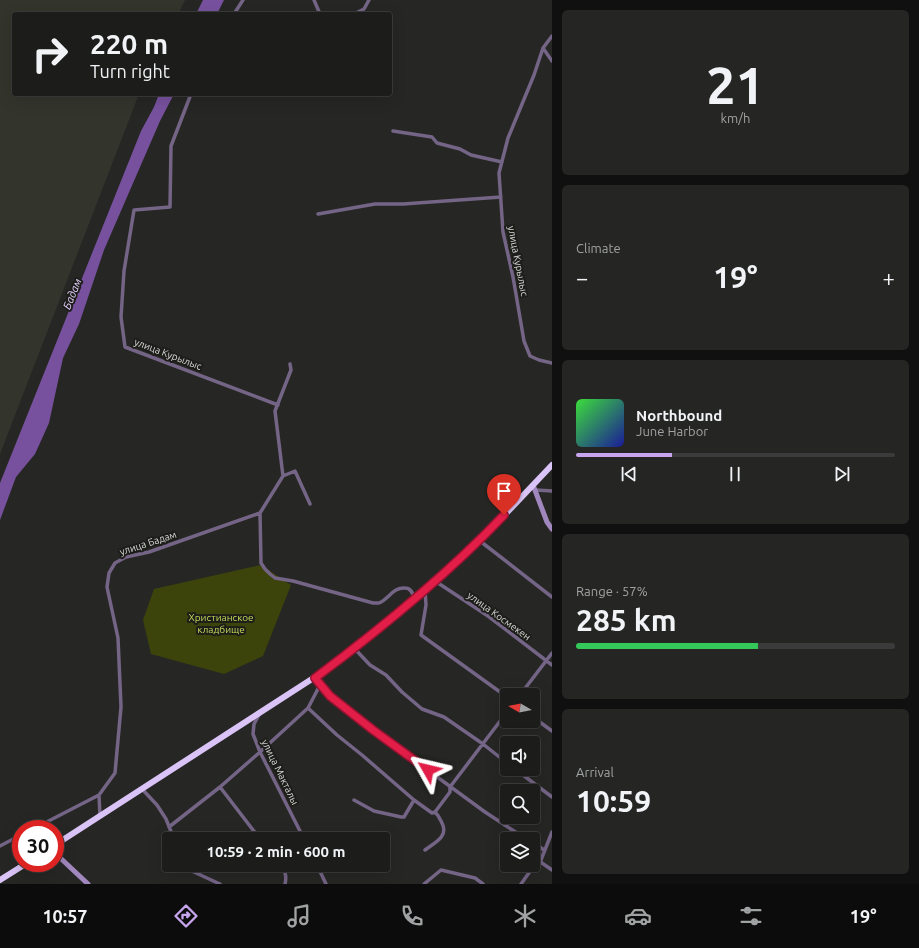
<!DOCTYPE html>
<meta charset="utf-8">
<style>
body{margin:0;font-family:Ubuntu,sans-serif;background:#252624;color:#f1f3f6;height:100vh;display:flex;flex-direction:column;font-size:15px;white-space:nowrap}
*{box-sizing:border-box;margin:0}
p{font-size:13px;color:#a0a2a3}
.icon{flex:none;width:22px;height:22px;fill:none;stroke:currentColor;stroke-width:2;stroke-linecap:round;stroke-linejoin:round}
.map{position:relative;flex:1;overflow:hidden}
.panel{display:flex;flex-direction:column;gap:10px;padding:10px;background:#0f100f;width:367px}
.panel>*{flex:none}
.guide{position:absolute;left:12px;top:12px;width:380px;height:84px;border-radius:4px;box-shadow:0 4px 16px #0002,0 0 0 1px #3a3b3a;background:#1c1d1b;color:#f1f3f6;overflow:hidden}
.needle{width:26px;rotate:279deg}
.fabs{position:absolute;left:500px;top:688px;display:grid;gap:8px}
.fabs a{display:grid;place-items:center;width:40px;height:40px;border-radius:4px;background:#1c1d1b;box-shadow:0 4px 16px #0002,0 0 0 1px #3a3b3a;font-size:20px}
.speed{position:absolute;left:12px;top:820px;display:flex;gap:8px;font-size:20px;font-weight:700;text-align:center}
.speed>*{display:grid;place-content:center;width:52px;height:52px;border-radius:50%;background:#1c1d1b;box-shadow:0 4px 16px #0002,0 0 0 1px #3a3b3a;line-height:1}
.speed .limit{border:6px solid #d22;background:#fff;color:#111}
.pin{position:absolute;display:grid;place-items:center;width:34px;height:34px;color:#fff;margin:-41px -17px;border-radius:50% 50% 50% 0;rotate:-45deg;box-shadow:0 0 4px #0007}
.pin .icon{rotate:45deg}
.me{position:absolute;width:44px;margin:-22px;rotate:307deg;stroke-linejoin:round;filter:drop-shadow(0 0 3px #0008)}
.turn{display:flex;align-items:center;gap:14px;height:84px;padding:0 12px;font-size:18px}
.turn .icon{width:52px;height:52px;stroke-width:2.5}
.turn b{display:block;font-size:28px;line-height:34px}
.big{font-size:30px;font-weight:600;line-height:1.1}
.panel .widget{flex:1;display:flex;flex-direction:column;justify-content:center;gap:6px;min-width:0;padding:0 14px;border-radius:6px;background:#252624}
.panel .dial{align-items:center;gap:0}
.dial b{font-size:52px;line-height:1}
.song{display:flex;align-items:center;gap:12px}
.cover{width:48px;height:48px;border-radius:6px;background:linear-gradient(135deg,hsl(120 70% 55%),hsl(240 70% 35%))}
.played{height:4px;border-radius:2px;background:linear-gradient(90deg,#c8a6ef 30%,#3a3b3a 30%)}
.keys{display:flex;justify-content:space-around;direction:ltr}
.heat{display:flex;justify-content:space-between;align-items:center;font-size:22px;direction:ltr}
.charge{height:6px;border-radius:3px;background:linear-gradient(90deg,#34c759 57%,#3a3b3a 0)}
.trip{position:absolute;left:162px;top:832px;width:228px;height:40px;border-radius:4px;background:#1c1d1b;box-shadow:0 4px 16px #0002,0 0 0 1px #3a3b3a;font-weight:600;line-height:40px;text-align:center}
.menu{display:flex;height:64px;justify-content:space-around;align-items:center;background:#0b0c0b;color:#a0a2a3}
.menu .icon{width:28px;height:28px}
.menu .current{color:#c8a6ef}
.menu b{font-size:18px;color:#f1f3f6}
main{display:flex;flex:1;min-height:0}
.map>svg:first-child{display:block}
.built{fill:#33342c}
.green{fill:#3c440b}
.water{fill:#77519e}
.lines{fill:none;stroke-linecap:round;stroke-linejoin:round}
.street{stroke:#746486;stroke-width:3.5}
.secondary{stroke:#a087bd;stroke-width:5}
.highway{stroke:#dac3f6;stroke-width:6}
.route-casing{stroke:#92132f;stroke-width:10}
.route{stroke:#e11d48;stroke-width:7}
.labels{text-anchor:middle;dominant-baseline:central;stroke-width:4;stroke-linejoin:round;paint-order:stroke}
.street-label{font-size:10px;fill:#d7d7d5;stroke:#1d1d1a}
.park-label{font-size:10px;fill:#c6da5a;stroke:#1d1d1a}
.water-label{font-size:11px;font-style:italic;fill:#e2cffa;stroke:#1d1d1a}
</style>
<main>
<div class="map">
<svg width="552" height="884" viewBox="0 0 552 884">
<rect width="100%" height="100%" fill="#262724"/>
<path class="built" d="M0 0H185L178 14H14V94H139L0 454Z"/>
<path class="green" d="M261 565 291 585 263 656 224 674 151 654 143 620 154 589Z"/>
<path class="water" d="M203 0H224L217 14H196Z
M159 94H174L160 121 104 250 79 324 63 358 49 423 35 454 16 477 0 520V483L141 131 154 107Z"/>
<g class="lines">
<path class="street" d="M314 0 320 14
M234 14 243 0
M354 14 364 9 369 0
M552 36 543 48 534 75 508 138 499 173 503 232 513 277 524 341 530 356 539 360 552 363
M543 48 552 61
M191 94 171 146 170 207 134 210 124 271 121 317 125 347 278 405
M393 131 432 137 437 143 460 149 471 155 502 162
M318 214 375 204H403L501 197
M283 476 295 471 310 504
M536 490 552 491
M260 513 261 563 265 569 270 574 275 578 293 581 373 603C374 603 378 603 379 603 389 599 393 587 405 588 411 588 413 593 414 599
M480 541 552 597
M435 581 488 616 552 665
M425 590 426 605 421 635 507 697
M354 648 370 665 386 675 402 692 422 709 444 717 483 744 507 763
M315 677 330 696 373 730 485 812 517 833 527 839
M520 695 552 653
M308 708 320 685
M259 715 254 724 253 734 260 752 304 839
M533 717 552 731
M515 769 552 797
M220 787 260 839
M142 789 157 805 166 819 174 839
M354 800 374 811 401 817H404L414 800 432 813 435 812 450 792V787L507 712
M100 816 99 795 115 773 121 707 118 638 107 587 109 573 115 563 126 557 149 552 260 513 283 476 275 411 291 370 290 364
M169 827 220 787 260 752 308 708 337 735 362 755 414 800
M33 829 99 795
M533 842 544 850
M0 846 21 835
M425 850C434 843 449 837 442 823 440 819 439 816 435 812
M539 861 552 870
M185 865 194 872 220 884
M281 865C285 871 287 876 285 884
M317 865 326 884
M424 884 441 870 475 878 483 884
M521 884 536 863 541 860 552 832"/>
<path class="secondary" d="M533 485 547 522 552 529
M55 853 88 884"/>
<path class="highway" d="M55 845 315 677 347 654 376 631 458 561 480 541 552 465
M0 880 27 863"/>
</g>
<g class="lines">
<g class="route-casing">
<path id="route" d="M428 770 373 730 330 696 315 678C382 628 447 575 504 515"/>
</g>
<use href="#route" class="route"/>
</g>
<g class="labels">
<g class="street-label">
<text transform="translate(518 261) rotate(79)">улица Курылыс</text>
<text transform="translate(168 354) rotate(21)">улица Курылыс</text>
<text transform="translate(148 543) rotate(-18)">улица Бадам</text>
<text transform="translate(499 616) rotate(36)">улица Космекен</text>
<text transform="translate(280 772) rotate(64)">улица Макталы</text>
</g>
<g class="park-label">
<text x="221" y="617">Христианское<tspan x="221" dy="12">кладбище</tspan></text>
</g>
<g class="water-label">
<text transform="translate(72 294) rotate(-68)">Бадам</text>
</g>
</g>
</svg>
<div class="fabs">
<a><svg class="needle" viewBox="-14 -14 28 28"><path d="M0-13l5 13h-10z" fill="#e53935"/><path d="M0 13l5-13h-10z" fill="#a0a2a3"/></svg></a>
<a><svg class="icon" aria-label="sound" viewBox="0 0 24 24"><path d="M4 9h4l5-4v14l-5-4H4zM17 9q2 3 0 6"/></svg></a>
<a><svg class="icon" aria-label="search" viewBox="0 0 24 24"><circle cx="10" cy="10" r="6"/><path d="M15 15l6 6"/></svg></a>
<a><svg class="icon" aria-label="layers" viewBox="0 0 24 24"><path d="M12 4l9 5-9 5-9-5zM3 14l9 5 9-5"/></svg></a>
</div>
<div class="speed"><div class="limit">30</div></div>
<div class="pin" style="left:504px;top:515px;background:#d93025"><svg class="icon" aria-label="arrive" viewBox="0 0 24 24"><path d="M6 21V4h12l-3 4 3 4H6"/></svg></div>
<svg class="me" style="left:428px;top:770px" viewBox="-20 -20 40 40"><path d="M0-17L14 15 0 8-14 15z" fill="#e11d48" stroke="#fff" stroke-width="4"/></svg>
<div class="trip">10:59 · 2 min · 600 m</div>
<div class="guide">
<div class="turn"><svg class="icon" aria-label="right" viewBox="0 0 24 24"><path d="M7 20v-9h11M14 6l5 5-5 5"/></svg><div><b>220 m</b>Turn right</div></div>
</div>
</div>
<section class="panel">
<div class="widget dial"><b>21</b><p>km/h</p></div>
<div class="widget"><p>Climate</p>
<div class="heat"><a>−</a><b class="big">19°</b><a>+</a></div>
</div>
<div class="widget">
<div class="song"><i class="cover"></i><div><b>Northbound</b><p>June Harbor</p></div></div>
<div class="played"></div>
<div class="keys"><svg class="icon" aria-label="previous" viewBox="0 0 24 24"><path d="M18 5L8 12l10 7zM5 5v14"/></svg><svg class="icon" aria-label="pause" viewBox="0 0 24 24"><path d="M8 5v14M16 5v14"/></svg><svg class="icon" aria-label="next" viewBox="0 0 24 24"><path d="M6 5l10 7-10 7zM19 5v14"/></svg></div>
</div>
<div class="widget"><p>Range · 57%</p><b class="big">285 km</b><div class="charge"></div></div>
<div class="widget"><p>Arrival</p><b class="big">10:59</b></div>
</section>
</main>
<nav class="menu">
<b>10:57</b>
<svg class="icon current" aria-label="directions" viewBox="0 0 24 24"><path d="M12 3l9 9-9 9-9-9zM9 14v-3h6M13 9l2 2-2 2"/></svg>
<svg class="icon" aria-label="music" viewBox="0 0 24 24"><path d="M9 18V5l10-2v13"/><circle cx="6" cy="18" r="3"/><circle cx="16" cy="16" r="3"/></svg>
<svg class="icon" aria-label="phone" viewBox="0 0 24 24"><path d="M5 4h4l2 5-3 2q2 4 5 5l2-3 5 2v4C11 20 4 13 5 4z"/></svg>
<svg class="icon" aria-label="climate" viewBox="0 0 24 24"><path d="M12 3v18M4 7l16 10M4 17L20 7"/></svg>
<svg class="icon" aria-label="car" viewBox="0 0 24 24"><path d="M5 17H2v-5l4-1 3-4h7l3 4 3 1v5h-3M9 17h6M6 11h13"/><circle cx="7" cy="17" r="2"/><circle cx="17" cy="17" r="2"/></svg>
<svg class="icon" aria-label="filters" viewBox="0 0 24 24"><path d="M4 7h16M4 17h16"/><circle cx="9" cy="7" r="2"/><circle cx="15" cy="17" r="2"/></svg>
<b>19°</b>
</nav>
